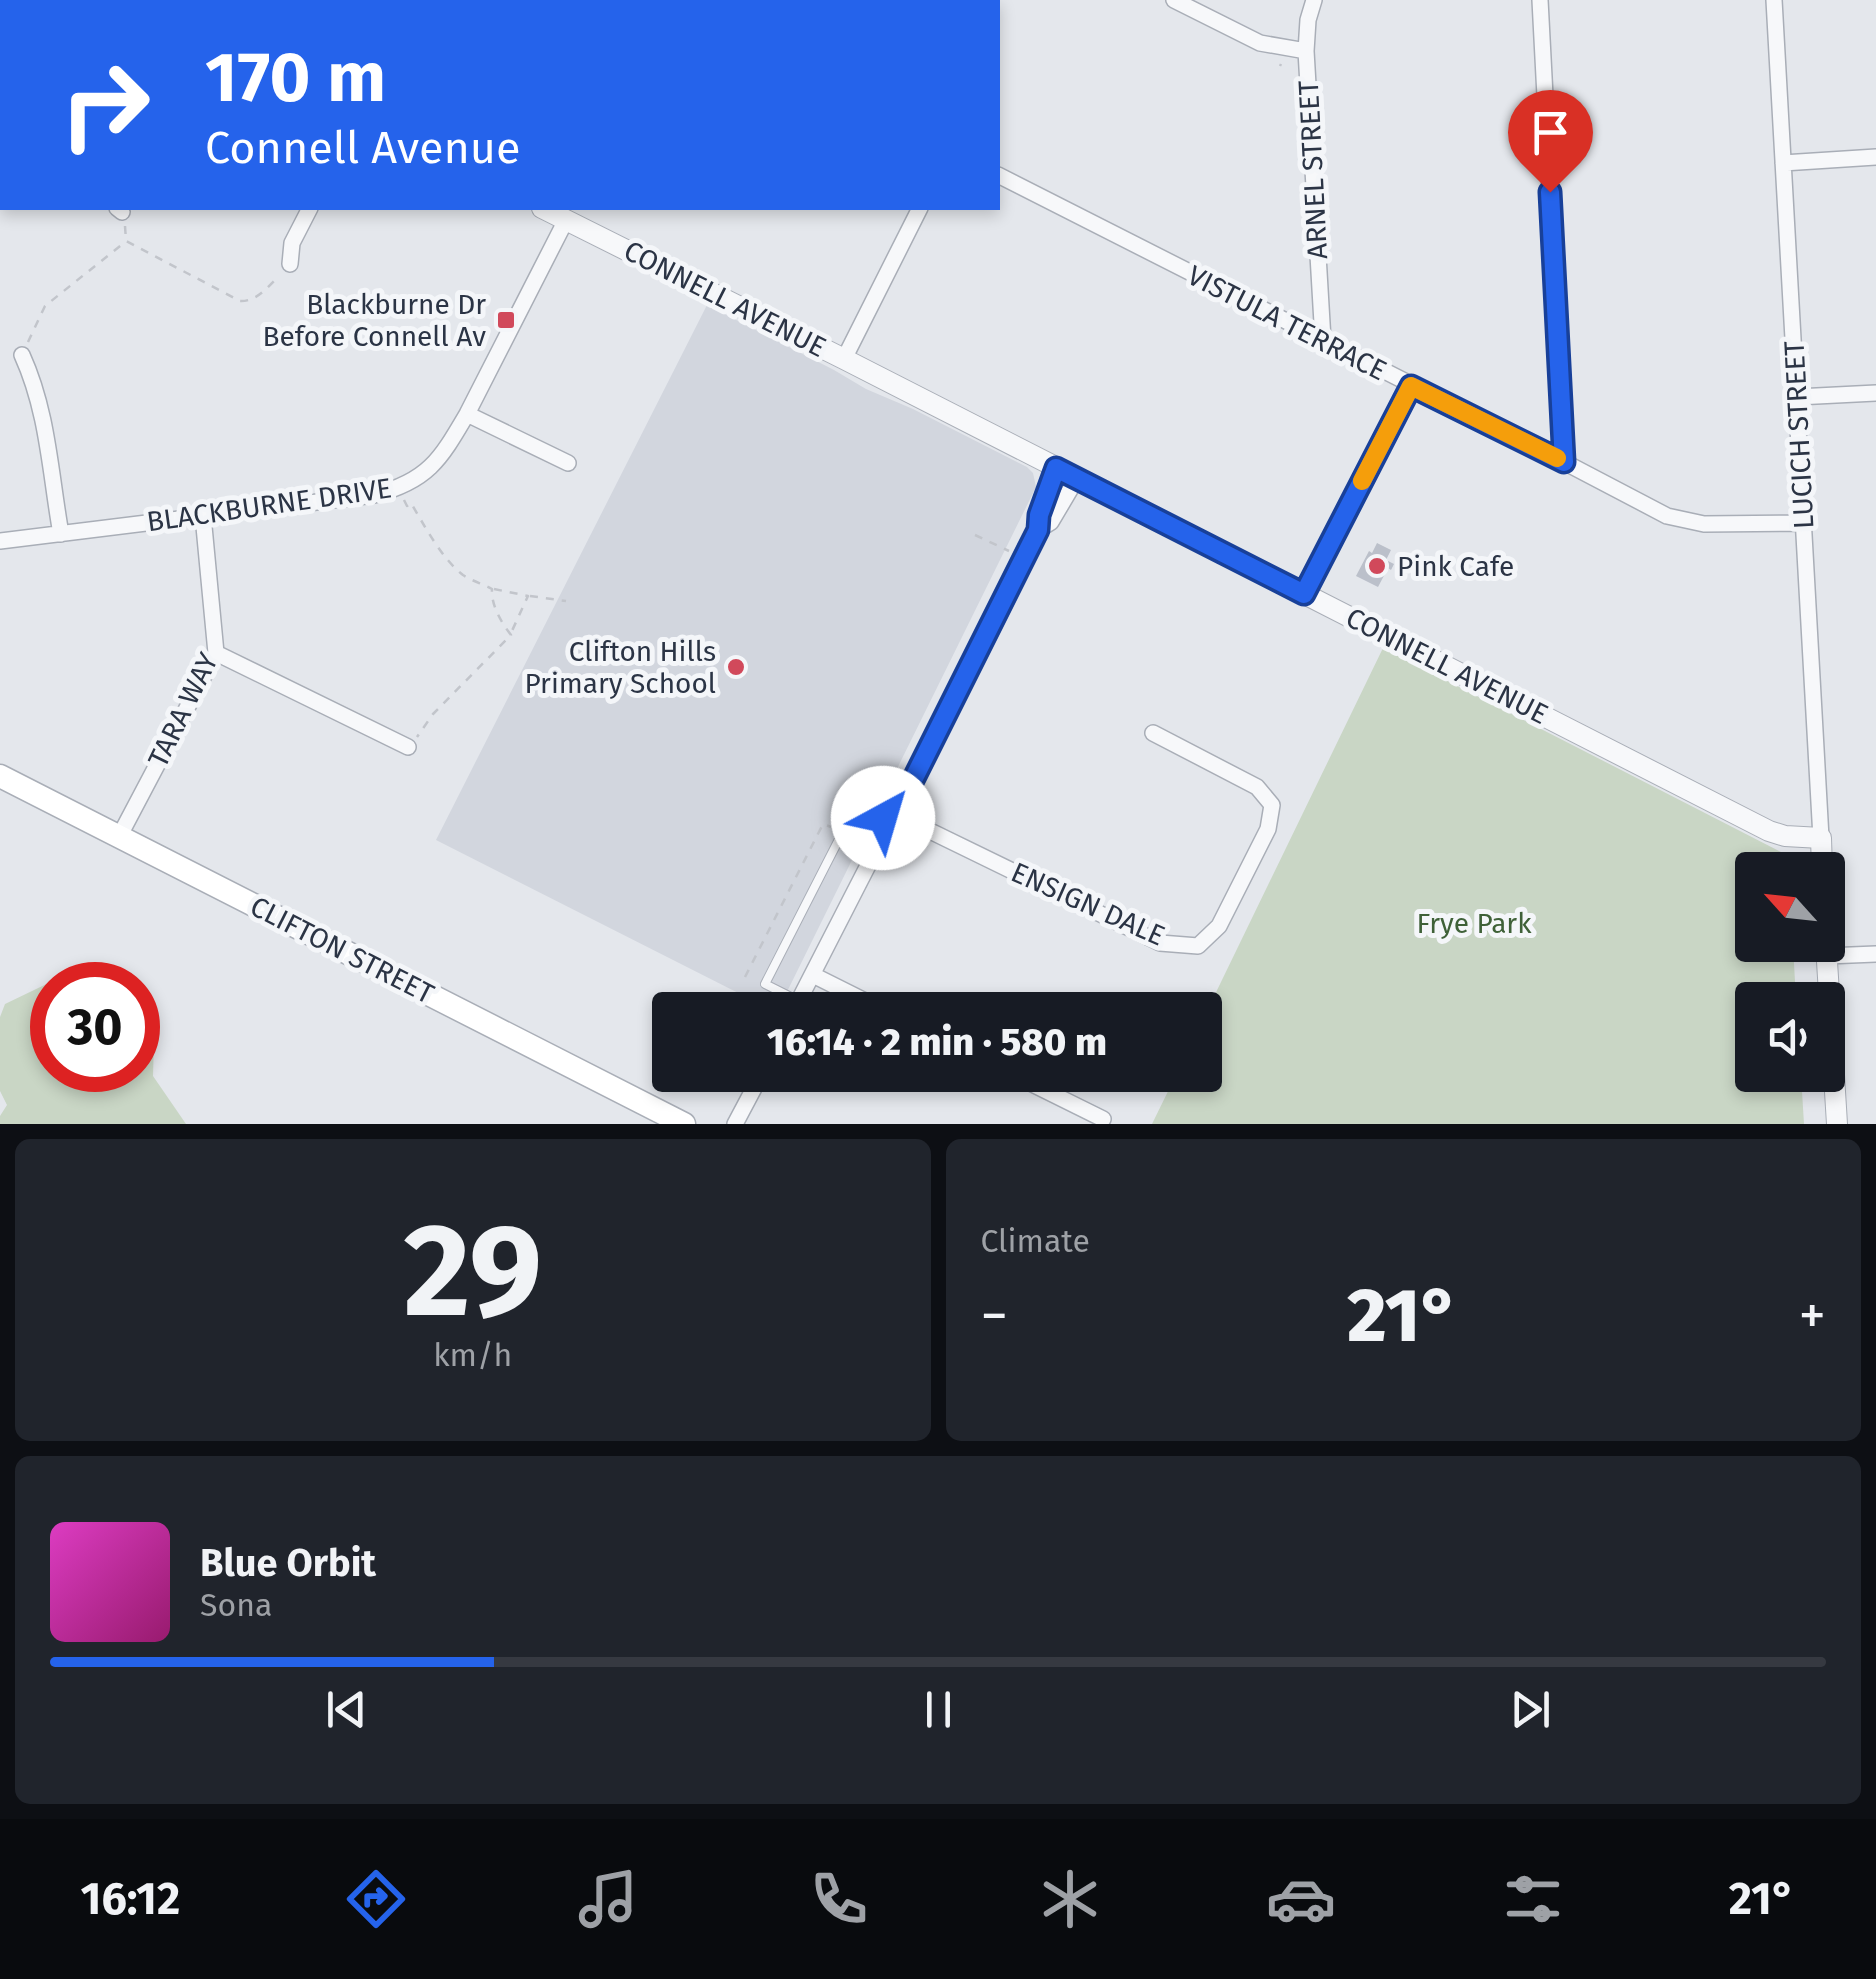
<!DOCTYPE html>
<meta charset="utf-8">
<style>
body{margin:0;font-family:"Fira Sans",sans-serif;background:#20242c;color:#f1f3f6;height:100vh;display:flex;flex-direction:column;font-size:38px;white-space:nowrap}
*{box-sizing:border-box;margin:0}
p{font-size:32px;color:#9ea1a6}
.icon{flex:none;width:55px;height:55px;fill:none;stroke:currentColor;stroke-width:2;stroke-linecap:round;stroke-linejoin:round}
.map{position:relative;height:1124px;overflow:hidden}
.sheet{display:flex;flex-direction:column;gap:15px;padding:15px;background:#0d0f14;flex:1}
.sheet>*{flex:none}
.top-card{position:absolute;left:0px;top:0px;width:1000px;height:210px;box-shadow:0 5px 15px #0003;background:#2563eb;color:#fff;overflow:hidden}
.needle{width:65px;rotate:297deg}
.buttons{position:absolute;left:1735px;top:852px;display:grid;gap:20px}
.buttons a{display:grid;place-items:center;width:110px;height:110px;border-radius:10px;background:#171b24;box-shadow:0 5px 15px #0003;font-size:50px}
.speed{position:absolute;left:30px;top:962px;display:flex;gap:20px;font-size:50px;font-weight:700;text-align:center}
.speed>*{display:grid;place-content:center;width:130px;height:130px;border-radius:50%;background:#171b24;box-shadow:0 5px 15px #0003;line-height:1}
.speed .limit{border:15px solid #d22;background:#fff;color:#111}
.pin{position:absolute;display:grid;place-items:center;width:85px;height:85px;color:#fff;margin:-102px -42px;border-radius:50% 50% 50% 0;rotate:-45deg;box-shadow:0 0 10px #0007}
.pin .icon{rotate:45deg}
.me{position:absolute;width:110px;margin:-55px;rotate:39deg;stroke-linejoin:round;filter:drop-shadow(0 0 8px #0008)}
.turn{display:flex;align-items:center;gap:35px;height:210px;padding:0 40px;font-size:45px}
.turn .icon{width:130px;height:130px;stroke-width:2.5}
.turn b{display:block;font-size:70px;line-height:85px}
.big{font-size:75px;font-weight:800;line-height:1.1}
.sheet .widget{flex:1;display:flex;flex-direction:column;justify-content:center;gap:15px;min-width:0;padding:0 35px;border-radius:15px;background:#20242c}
.sheet .dial{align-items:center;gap:0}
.dial b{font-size:130px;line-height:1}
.song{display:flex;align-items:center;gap:30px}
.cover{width:120px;height:120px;border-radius:15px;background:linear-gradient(135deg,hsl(310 70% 55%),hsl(320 70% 35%))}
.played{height:10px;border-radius:5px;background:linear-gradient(90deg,#2563eb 25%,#363941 25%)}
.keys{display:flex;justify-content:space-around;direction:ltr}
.heat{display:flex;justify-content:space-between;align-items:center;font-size:55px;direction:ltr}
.sheet .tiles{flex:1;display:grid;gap:15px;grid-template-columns:1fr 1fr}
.widget:last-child{grid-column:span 2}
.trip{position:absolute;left:652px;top:992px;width:570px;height:100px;border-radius:10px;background:#171b24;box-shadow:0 5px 15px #0003;font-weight:800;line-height:100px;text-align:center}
.menu{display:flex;height:160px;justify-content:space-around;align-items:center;background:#090b0e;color:#9ea1a6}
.menu .icon{width:70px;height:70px}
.menu .current{color:#2563eb}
.menu b{font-size:45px;color:#f1f3f6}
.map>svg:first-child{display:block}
.built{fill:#d2d6de}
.green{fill:#c9d6c5}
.building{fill:#bbc0ca}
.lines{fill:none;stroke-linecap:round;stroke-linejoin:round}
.service-casing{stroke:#a9aeb7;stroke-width:10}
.minor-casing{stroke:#a9aeb7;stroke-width:18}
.tertiary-casing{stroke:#a9aeb7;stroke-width:22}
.secondary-casing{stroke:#a9aeb7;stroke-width:25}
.path{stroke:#c2c5cb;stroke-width:2.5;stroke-dasharray:8 8;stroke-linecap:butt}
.service{stroke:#f7f8fa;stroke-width:8}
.minor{stroke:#f7f8fa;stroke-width:15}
.tertiary{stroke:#f7f8fa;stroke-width:20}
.secondary{stroke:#fff;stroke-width:22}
.route-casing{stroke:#184099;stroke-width:25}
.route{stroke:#2563eb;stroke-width:18}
.slow{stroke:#f59e0b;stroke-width:18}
.poi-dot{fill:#d1495b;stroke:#f4f6f9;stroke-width:4}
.labels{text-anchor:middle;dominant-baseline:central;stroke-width:10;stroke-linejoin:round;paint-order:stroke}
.street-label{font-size:28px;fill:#2b3445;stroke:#f4f6f9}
.poi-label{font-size:28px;fill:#2b3445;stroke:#f4f6f9;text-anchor:end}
.park-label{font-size:28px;fill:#3f6138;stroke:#f4f6f9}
</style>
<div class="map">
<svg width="1876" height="1124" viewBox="0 0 1876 1124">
<rect width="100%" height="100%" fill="#e4e7ec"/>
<path class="built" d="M707 305 834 370 866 389 913 409 1027 467 1033 473 1036 487 778 1010H772L436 840Z"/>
<path class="green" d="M1383 648 1787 855 1788 870H1752V945H1793L1796 1000H1752V1075H1801L1804 1124H1152L1176 1075H1205V1015Z
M88 964 84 985H52V1070H138V1016L155 1008 153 1076 186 1124H0V1116L7 1105 0 1091V1017L5 1004Z"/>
<path class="building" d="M1377 543 1391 550 1386 560 1394 564 1391 570 1388 568 1378 587 1356 576 1369 551 1372 553Z"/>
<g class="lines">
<g class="service-casing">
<path id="service" d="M799 1001 765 984 856 806C866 799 874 802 884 805"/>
</g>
<g class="minor-casing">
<path id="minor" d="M654 0 659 2
M1174 0 1260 43 1306 51
M1314 0 1308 20 1306 51 1323 340
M1540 0 1564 462
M1774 0 1821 838
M73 2 75 0
M274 2 275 0
M0 143 2 139
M1783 163 1876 157
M998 175 1564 462 1667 516 1704 524 1804 523
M117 208 122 212
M290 264 292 243 310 208
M22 355C48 412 50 472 61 534
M844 359 920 208
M1797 397 1876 393
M467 414 568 463
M1038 530 1051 522 1077 478
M0 541 374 495C428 481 440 460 467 414L566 220
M1304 594 1411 386
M216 653 408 747
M882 813a14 14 0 1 1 28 0a14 14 0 1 1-28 0Z
M906 803 911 784 1038 530 1039 515 1056 468
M904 824 924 828 1160 943 1198 946 1219 926 1268 829 1272 805 1257 787 1153 733
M119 837 216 653 203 516
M1827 956 1876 954
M813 975 883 1010
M794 1010 880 842 883 818
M1014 1075 1103 1119
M735 1124 761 1075"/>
</g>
<g class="tertiary-casing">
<path id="tertiary" d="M136 0 141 2
M497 2 498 0
M542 208 844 359 1769 831 1785 836 1821 838 1822 870
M1826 945 1837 1124"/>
</g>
<g class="secondary-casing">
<path id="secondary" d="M0 776 684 1124"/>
</g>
<path class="path" d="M1280 66 1281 64
M125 226 126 241 240 301C256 302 268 287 279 276
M28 342 45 306 125 242
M404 500 407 506 411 503C424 525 442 559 463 575 472 581 483 584 492 589 491 605 501 622 511 635L433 714 417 737
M975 535 1009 551
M494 589 528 596 511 633
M530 596 566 601
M855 792 866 785 876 783
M745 977 823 824 831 827"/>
<use href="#service" class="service"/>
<use href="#minor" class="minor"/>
<use href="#tertiary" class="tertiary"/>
<use href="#secondary" class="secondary"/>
</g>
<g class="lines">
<g class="route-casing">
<path id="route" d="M883 818 884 805 911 784 1038 530 1039 515 1056 468 1304 594 1411 386 1564 462 1550 192"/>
</g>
<use href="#route" class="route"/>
<path class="slow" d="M1362 481 1411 386 1557 458"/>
</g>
<g class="poi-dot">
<rect x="496" y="310" width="20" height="20" rx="5"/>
<circle cx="1377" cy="566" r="10"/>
<circle cx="736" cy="667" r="10"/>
</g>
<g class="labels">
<g class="street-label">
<text transform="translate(1313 170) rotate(-93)">ARNEL STREET</text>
<text transform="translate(725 299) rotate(27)">CONNELL AVENUE</text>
<text transform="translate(1287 323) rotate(27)">VISTULA TERRACE</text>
<text transform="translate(1799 435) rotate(-93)">LUCICH STREET</text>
<text transform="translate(269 505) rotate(-8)">BLACKBURNE DRIVE</text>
<text transform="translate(1447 666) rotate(27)">CONNELL AVENUE</text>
<text transform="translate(183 710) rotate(-64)">TARA WAY</text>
<text transform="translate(1088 904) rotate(24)">ENSIGN DALE</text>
<text transform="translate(342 950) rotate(27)">CLIFTON STREET</text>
</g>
<g class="poi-label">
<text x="486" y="304">Blackburne Dr<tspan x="486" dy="32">Before Connell Av</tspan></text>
<text x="1397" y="566" text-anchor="start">Pink Cafe</text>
<text x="716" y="651">Clifton Hills<tspan x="716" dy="32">Primary School</tspan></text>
</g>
<g class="park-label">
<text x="1474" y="923">Frye Park</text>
</g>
</g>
</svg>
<div class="buttons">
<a><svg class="needle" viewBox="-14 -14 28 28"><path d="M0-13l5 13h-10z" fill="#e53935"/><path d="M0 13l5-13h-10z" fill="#9ea1a6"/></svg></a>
<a><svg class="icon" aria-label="sound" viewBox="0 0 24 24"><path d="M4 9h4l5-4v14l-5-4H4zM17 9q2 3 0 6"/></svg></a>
</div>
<div class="speed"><div class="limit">30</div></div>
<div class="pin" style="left:1550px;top:192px;background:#d93025"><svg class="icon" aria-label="arrive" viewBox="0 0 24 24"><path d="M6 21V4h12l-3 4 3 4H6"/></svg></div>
<svg class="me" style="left:883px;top:818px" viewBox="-20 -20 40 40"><circle r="19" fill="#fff"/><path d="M0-13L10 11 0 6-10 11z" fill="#2563eb"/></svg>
<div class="trip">16:14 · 2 min · 580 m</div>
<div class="top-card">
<div class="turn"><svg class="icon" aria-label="right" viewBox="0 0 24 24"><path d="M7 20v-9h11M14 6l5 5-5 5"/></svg><div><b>170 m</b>Connell Avenue</div></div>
</div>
</div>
<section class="sheet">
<div class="tiles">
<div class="widget dial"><b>29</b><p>km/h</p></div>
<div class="widget"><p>Climate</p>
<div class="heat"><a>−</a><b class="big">21°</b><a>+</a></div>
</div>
<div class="widget">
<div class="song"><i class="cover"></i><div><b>Blue Orbit</b><p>Sona</p></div></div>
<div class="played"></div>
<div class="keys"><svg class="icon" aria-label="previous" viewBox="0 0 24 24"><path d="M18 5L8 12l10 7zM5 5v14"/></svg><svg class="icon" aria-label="pause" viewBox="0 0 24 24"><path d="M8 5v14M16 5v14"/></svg><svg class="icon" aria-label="next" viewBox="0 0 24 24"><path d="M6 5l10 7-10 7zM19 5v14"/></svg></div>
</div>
</div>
</section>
<nav class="menu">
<b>16:12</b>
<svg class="icon current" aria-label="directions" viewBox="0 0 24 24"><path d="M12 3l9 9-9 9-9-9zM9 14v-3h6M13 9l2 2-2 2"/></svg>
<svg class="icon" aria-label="music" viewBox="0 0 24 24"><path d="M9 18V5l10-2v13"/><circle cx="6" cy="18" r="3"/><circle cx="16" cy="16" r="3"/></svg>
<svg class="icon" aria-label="phone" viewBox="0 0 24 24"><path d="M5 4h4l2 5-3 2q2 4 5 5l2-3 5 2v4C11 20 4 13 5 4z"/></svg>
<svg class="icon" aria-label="climate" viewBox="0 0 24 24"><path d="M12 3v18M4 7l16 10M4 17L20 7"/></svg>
<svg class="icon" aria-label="car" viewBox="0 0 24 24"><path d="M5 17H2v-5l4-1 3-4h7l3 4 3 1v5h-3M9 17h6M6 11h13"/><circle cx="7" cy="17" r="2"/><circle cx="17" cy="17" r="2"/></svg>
<svg class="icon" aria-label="filters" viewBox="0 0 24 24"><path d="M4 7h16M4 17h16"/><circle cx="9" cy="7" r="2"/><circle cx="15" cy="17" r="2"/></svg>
<b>21°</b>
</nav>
